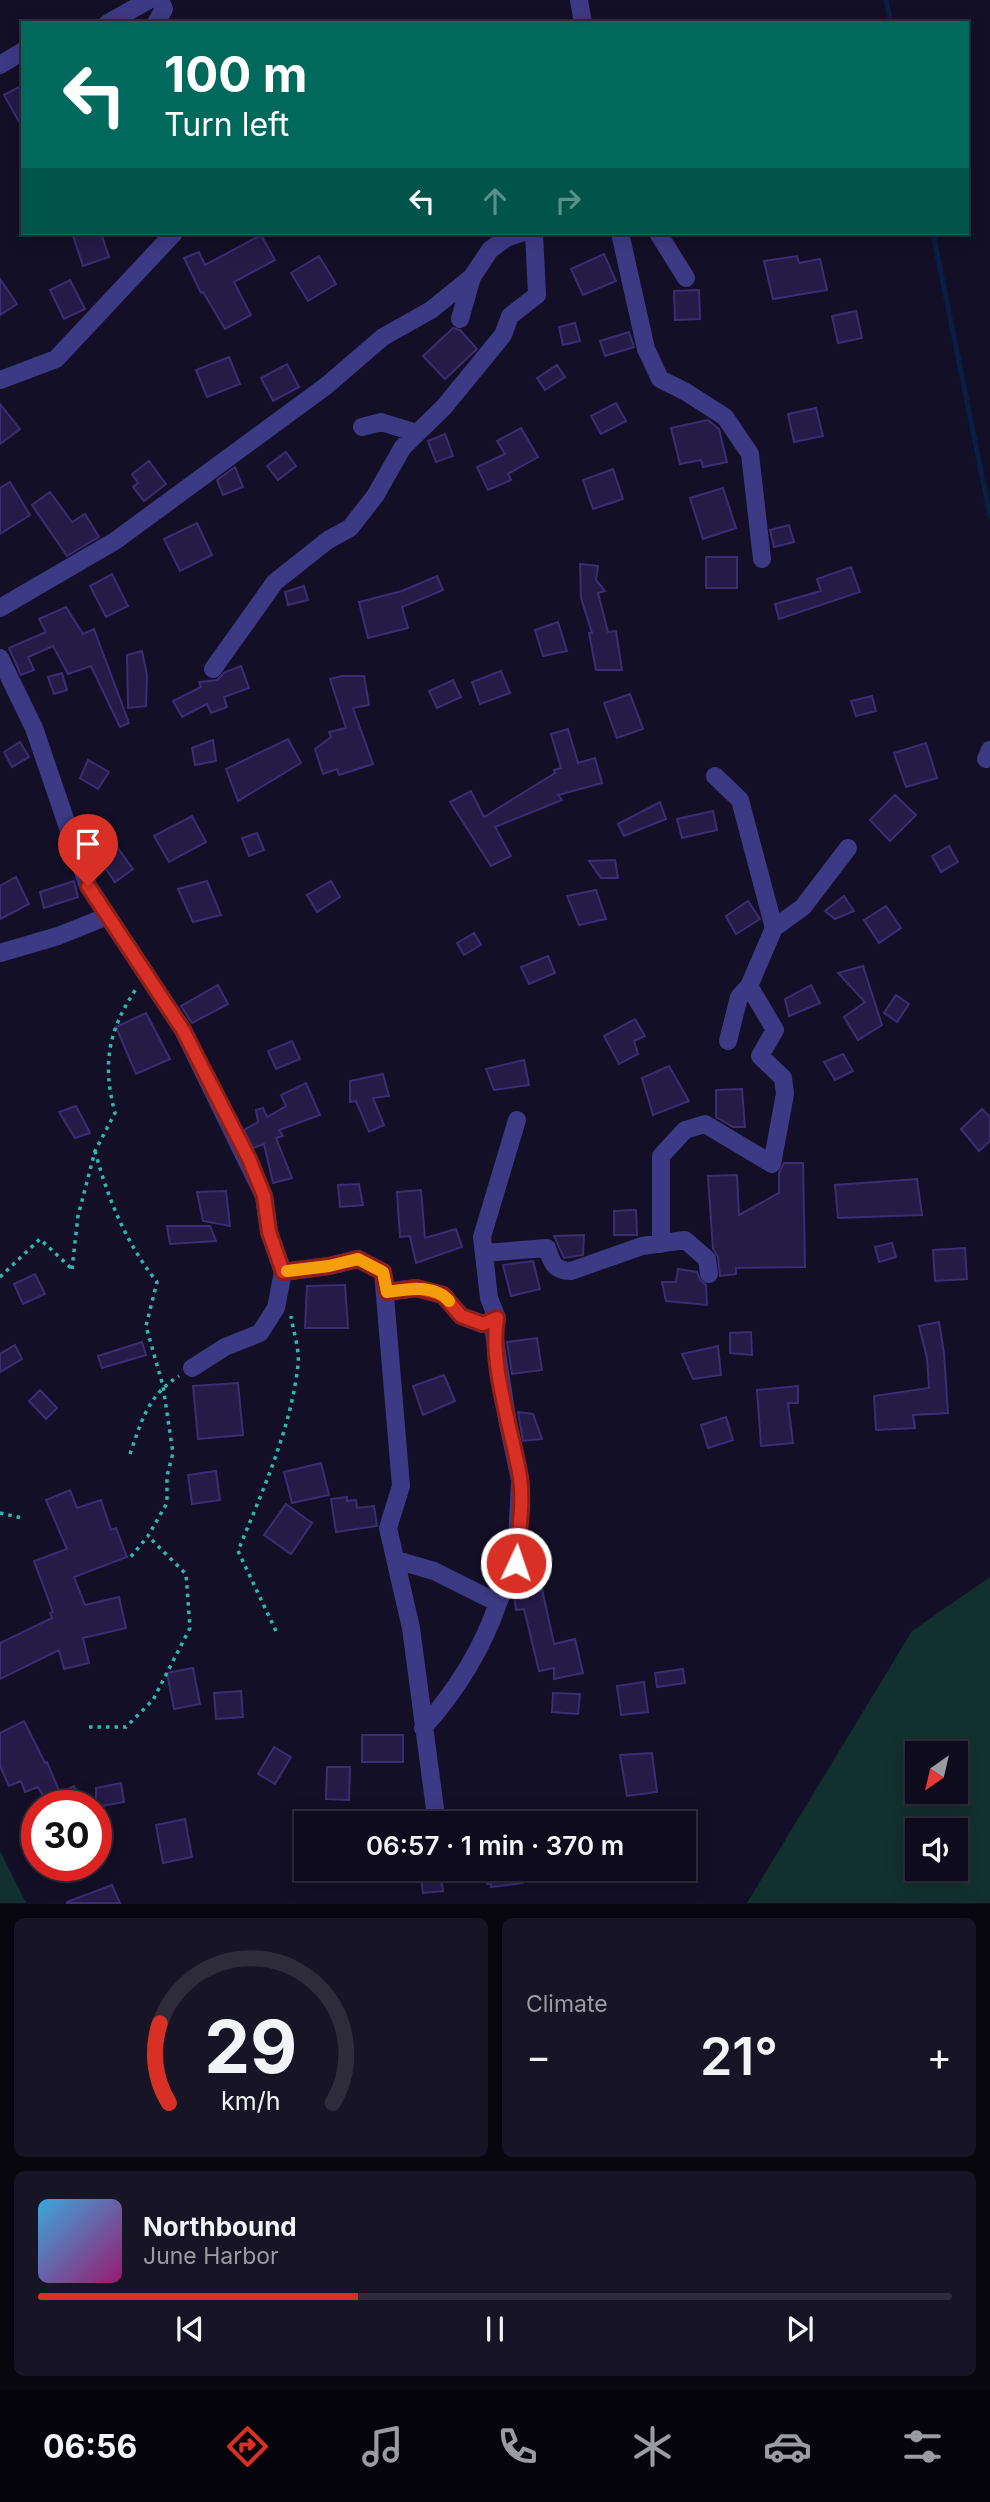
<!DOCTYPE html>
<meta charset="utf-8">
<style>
body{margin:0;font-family:Inter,sans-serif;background:#171425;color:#f1f3f6;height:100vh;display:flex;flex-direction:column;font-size:26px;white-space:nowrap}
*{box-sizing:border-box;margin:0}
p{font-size:23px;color:#9b9ba3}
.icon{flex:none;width:38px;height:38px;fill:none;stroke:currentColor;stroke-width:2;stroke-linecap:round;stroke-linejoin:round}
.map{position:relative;height:1904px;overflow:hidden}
.side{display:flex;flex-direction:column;gap:14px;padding:14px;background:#08060f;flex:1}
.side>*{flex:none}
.hud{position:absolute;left:21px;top:21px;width:948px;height:214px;border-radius:0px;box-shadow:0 4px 18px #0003,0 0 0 2px #2e2b3b;background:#00695c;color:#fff;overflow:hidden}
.needle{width:46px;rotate:214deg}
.controls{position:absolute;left:905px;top:1741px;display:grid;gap:14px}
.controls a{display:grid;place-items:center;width:63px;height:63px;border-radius:0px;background:#0e0b1c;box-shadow:0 4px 18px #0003,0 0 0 2px #2e2b3b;font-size:35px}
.speed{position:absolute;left:21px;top:1790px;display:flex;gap:14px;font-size:35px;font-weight:700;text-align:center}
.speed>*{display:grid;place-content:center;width:91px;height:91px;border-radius:50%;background:#0e0b1c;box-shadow:0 4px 18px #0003,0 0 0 2px #2e2b3b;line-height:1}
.speed .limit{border:10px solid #d22;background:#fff;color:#111}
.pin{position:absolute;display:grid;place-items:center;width:60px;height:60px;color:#fff;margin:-72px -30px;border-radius:50% 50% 50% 0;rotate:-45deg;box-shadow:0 0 7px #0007}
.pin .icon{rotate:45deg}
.me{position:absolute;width:77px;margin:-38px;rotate:3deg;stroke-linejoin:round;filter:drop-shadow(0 0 5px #0008)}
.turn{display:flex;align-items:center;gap:24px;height:147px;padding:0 28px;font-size:32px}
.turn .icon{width:91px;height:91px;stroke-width:2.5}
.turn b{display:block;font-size:49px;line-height:60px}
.lanes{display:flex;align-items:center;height:66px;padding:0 28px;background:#0003;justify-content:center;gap:35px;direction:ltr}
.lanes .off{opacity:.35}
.big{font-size:52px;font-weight:600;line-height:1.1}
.side .tile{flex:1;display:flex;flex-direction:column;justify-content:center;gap:10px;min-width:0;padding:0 24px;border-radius:10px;background:#171425}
.side .dial{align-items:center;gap:0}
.dial svg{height:182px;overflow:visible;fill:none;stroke:#2e2b3b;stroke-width:7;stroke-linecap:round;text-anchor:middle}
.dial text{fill:#f1f3f6;stroke:none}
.song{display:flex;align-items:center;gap:21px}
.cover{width:84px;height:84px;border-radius:10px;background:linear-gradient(135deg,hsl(200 70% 55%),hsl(320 70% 35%))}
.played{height:7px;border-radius:4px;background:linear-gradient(90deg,#d93025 35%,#2e2b3b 35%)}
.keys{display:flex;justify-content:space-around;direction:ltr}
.heat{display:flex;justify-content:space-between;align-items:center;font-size:38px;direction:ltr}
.side .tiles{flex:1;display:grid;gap:14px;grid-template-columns:1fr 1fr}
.tile:last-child{grid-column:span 2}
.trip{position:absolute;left:294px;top:1811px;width:402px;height:70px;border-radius:0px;background:#0e0b1c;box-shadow:0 4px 18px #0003,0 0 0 2px #2e2b3b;font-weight:600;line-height:70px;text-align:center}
.tab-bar{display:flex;height:112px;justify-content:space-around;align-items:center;background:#06040b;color:#9b9ba3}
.tab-bar .icon{width:49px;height:49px}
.tab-bar .selected{color:#d93025}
.tab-bar b{font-size:32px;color:#f1f3f6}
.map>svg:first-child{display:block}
.green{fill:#12302f;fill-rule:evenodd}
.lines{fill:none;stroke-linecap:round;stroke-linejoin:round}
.stream{stroke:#0a1f44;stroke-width:5}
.building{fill:#241b47;stroke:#3b2d73;stroke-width:2}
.path{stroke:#2fb8b0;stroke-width:3.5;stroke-dasharray:3.5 5;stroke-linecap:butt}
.minor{stroke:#3d3a85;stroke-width:18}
.route-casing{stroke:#8d1f18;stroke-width:18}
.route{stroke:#d93025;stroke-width:12}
.slow{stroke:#f59e0b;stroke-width:12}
</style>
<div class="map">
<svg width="990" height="1904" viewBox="0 0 990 1904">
<rect width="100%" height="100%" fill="#130f26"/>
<path class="green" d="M990 1577V1903H747L912 1631ZM917 1754H956V1792H917ZM917 1830H956V1869H917Z
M0 1851 26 1903H0Z"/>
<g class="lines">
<path class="stream" d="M886 0 891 23
M933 233 990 516"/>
</g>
<path class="building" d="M23 85V129L4 95Z
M72 233H101L109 257 83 266Z
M261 235 275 260 234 282 251 315 225 329 203 292 201 293 184 258 199 252 205 265Z
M604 254 616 281 583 295 571 269Z
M319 256 336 284 308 301 291 273Z
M797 256 799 263 820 259 827 290 773 299 764 261Z
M0 279 17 304 0 315Z
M70 280 85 309 64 319 50 290Z
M699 290 700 319 675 320 674 291Z
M856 311 862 338 838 343 832 316Z
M575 323 580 341 563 345 559 327Z
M453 328 460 330 477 349 445 379 423 356Z
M629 332 634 347 605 356 600 341Z
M229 357 240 384 207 397 196 370Z
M287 364 299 387 273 401 261 378Z
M557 365 565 377 545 390 537 378Z
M616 403 626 421 601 434 591 416Z
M0 404 20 429 0 444Z
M816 408 823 436 794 442 788 414Z
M708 420 719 429 727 462 703 467 701 460 680 464 671 428Z
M521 428 538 457 508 474 511 480 488 490 477 467 505 454 497 441Z
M445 434 453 456 436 462 428 441Z
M286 452 296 466 278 480 267 466Z
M149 461 166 484 144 501 133 487 138 483 132 474Z
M235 467 243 487 223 495 217 480Z
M613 469 623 499 593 509 583 480Z
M10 482 30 515 0 534V488Z
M723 488 736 528 703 539 690 498Z
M50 492 72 522 85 514 99 537 67 556 32 505Z
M197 523 212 555 180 571 164 539Z
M789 525 794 542 774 547 770 530Z
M706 557H737V588H706Z
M580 564 598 566 596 580 605 591 598 593 608 632 616 631 622 670H596L589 633H592L581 598Z
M851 567 860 592 779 619 775 604 821 591 817 579Z
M112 574 128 606 106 617 90 586Z
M437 576 443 590 402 607 408 628 368 638 359 602 402 591Z
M304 586 308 600 288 605 285 592Z
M66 607 83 634 94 629 129 723 120 727 91 666 68 674 53 646 28 657 34 670 21 675 9 648 46 632 39 619Z
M558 622 567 651 543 656 535 630Z
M142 651 147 675 146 706 128 708 127 655Z
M241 666 249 688 224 697 227 707 211 713 207 704 182 717 173 701 201 687 199 682 217 680 225 672Z
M501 671 510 693 480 704 472 682Z
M62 673 67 690 54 694 48 677Z
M342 676H364L369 705 353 708 373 764 339 775 337 769 323 774 315 749 331 737 329 732 346 728 330 679Z
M453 680 461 697 437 708 429 691Z
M630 694 643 729 617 738 604 703Z
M872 696 876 711 856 716 851 701Z
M568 729 578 763 595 758 602 783 558 795 562 800 495 827 511 856 491 866 450 802 471 791 484 817 555 773 554 770 561 768 551 734Z
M288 739 301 763 238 801 226 769Z
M213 740 216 761 195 765 192 748Z
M20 742 29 757 12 767 4 752Z
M926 743 937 778 906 787 894 753Z
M88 760 109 772 98 789 80 778Z
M895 795 916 815 890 841 870 820Z
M660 802 666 819 624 836 618 824Z
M713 811 717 830 682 838 677 819Z
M192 816 206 842 169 862 154 836Z
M257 833 264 850 249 856 242 838Z
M112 840 133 869 115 882 94 852Z
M949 846 958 862 941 872 932 856Z
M615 860 618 878H601L589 861Z
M16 877 29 904 0 919V886Z
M74 881 78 897 44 908 40 892Z
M207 881 221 915 193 922 178 889Z
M331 881 340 897 317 912 307 895Z
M596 890 606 919 579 925 567 896Z
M844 896 854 911 835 919 825 911Z
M748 901 760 919 736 934 726 916Z
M886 906 901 928 879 943 864 920Z
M474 933 481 945 464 955 457 943Z
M548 956 555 973 529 984 521 967Z
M863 966 882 1025 858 1040 844 1017 865 1002 838 973Z
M218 985 228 1004 192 1023 181 1006Z
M811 985 820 1003 789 1016 785 999Z
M896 995 909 1004 897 1022 884 1013Z
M146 1013 170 1059 136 1074 116 1027Z
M635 1019 645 1036 634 1041 638 1054 619 1064 604 1036Z
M292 1041 300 1059 276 1069 268 1051Z
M843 1054 853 1071 835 1080 824 1062Z
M524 1060 529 1085 494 1090 486 1069Z
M669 1066 689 1101 653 1115 642 1078Z
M383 1074 389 1096 373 1098 384 1125 369 1132 356 1101 350 1102V1081Z
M306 1083 320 1115 279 1130 283 1136 276 1138 292 1178 273 1183 264 1144 253 1148 244 1130 258 1122 256 1110 263 1108 267 1117 286 1106 281 1095Z
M742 1089 745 1127H733L716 1117V1090Z
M76 1106 90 1133 75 1138 59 1112Z
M982 1109 990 1117V1141L979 1151 961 1129Z
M784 1163H803L805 1267 736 1268V1274L720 1276 718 1257 713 1249 708 1176 737 1175 739 1215 779 1193V1173Z
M917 1179 922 1215 838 1218 835 1185Z
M359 1184 363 1205 340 1207 338 1185Z
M421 1190 425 1238 456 1229 462 1247 416 1263 410 1236 400 1237 397 1192Z
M226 1191 230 1226 203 1221 197 1192Z
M636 1210 637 1235H614V1211Z
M167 1226H210L216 1241 170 1244Z
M584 1235 583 1255 564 1258 554 1236Z
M892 1243 896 1257 879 1262 875 1247Z
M965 1248 967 1279 935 1281 933 1250Z
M533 1261 540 1289 511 1296 503 1265Z
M678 1269 697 1272 700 1280 706 1285 707 1305 666 1301 662 1282H676Z
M35 1274 45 1294 23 1304 14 1284Z
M345 1285 348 1328H305L307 1286Z
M939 1322 944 1353 948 1413 913 1415 915 1428 876 1430 874 1396 929 1388 927 1358 919 1326Z
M751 1332 752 1355 730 1353V1333Z
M537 1338 542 1370 512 1374 507 1342Z
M142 1342 146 1355 102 1368 98 1356Z
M15 1345 22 1359 0 1372V1354Z
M718 1346 721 1375 693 1379 682 1354Z
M444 1375 455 1401 423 1415 413 1386Z
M238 1383 243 1435 198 1439 193 1386Z
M798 1386V1403H788L793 1443 761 1446 757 1390Z
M40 1390 57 1408 46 1419 29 1401Z
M518 1412 533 1414 542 1439 523 1441Z
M726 1417 733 1440 708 1448 701 1425Z
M321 1463 329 1495 292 1503 284 1472Z
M216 1471 220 1500 192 1504 188 1475Z
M70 1490 77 1508 101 1500 111 1530 116 1528 127 1557 74 1577 85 1605 119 1597 126 1628 83 1638 89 1663 64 1669 59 1650 0 1679V1643L52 1618 50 1613 53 1612 34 1561 67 1549 46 1500Z
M347 1497V1501L356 1500 357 1508 374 1506 377 1526 336 1532 331 1499Z
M286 1504 312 1523 291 1554 264 1535Z
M539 1575 554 1644 575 1639 583 1673 554 1679V1668L539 1671 524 1609 516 1610 514 1596 522 1578Z
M193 1668 200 1704 174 1709 167 1673Z
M683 1669 685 1683 657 1687 655 1673Z
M644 1682 648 1712 621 1715 617 1686Z
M241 1691 243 1717 216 1719 214 1693Z
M553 1693 580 1694 578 1714 552 1712Z
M24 1721 45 1763 47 1762 60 1793 74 1786 82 1802 75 1806H35L46 1801 38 1787 25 1792 21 1781 9 1786 0 1766V1733Z
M362 1735H403V1762H362Z
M274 1747 291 1757 275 1784 258 1774Z
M652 1753 657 1792 627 1796 620 1755Z
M327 1767H350L349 1800 326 1799Z
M121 1783 124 1802 96 1807V1788Z
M185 1819 192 1857 163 1863 156 1825Z
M440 1869 443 1891 423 1893 420 1871Z
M484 1869H521L523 1883 491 1887V1884H487Z
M112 1885 120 1903H67V1902Z"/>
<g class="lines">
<path class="path" d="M95 1151C108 1199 126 1243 157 1282L146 1326 163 1386 173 1453 167 1476V1503L148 1536 129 1559
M72 1269 78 1216 95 1151 115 1113C102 1064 108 1031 136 989
M0 1277 40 1239 72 1269
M130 1454C141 1422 148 1395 179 1376
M0 1513 22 1518
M276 1631 238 1551C262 1492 291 1429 298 1365 300 1350 293 1331 291 1316
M89 1727H126L153 1700 190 1628 186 1574 148 1536"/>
<path class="minor" d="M579 0 583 23
M108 23 149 0
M156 23 164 9 160 0
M0 65 23 51
M620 233 646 349 660 379 686 392 725 417 750 454 762 559
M658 233 686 278
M460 319 472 277
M0 380 56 359 174 233
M362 427 381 422 417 433
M0 608 115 541 326 386 383 337 431 310 472 277 490 250 506 238 521 233
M0 658 34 728 88 886 183 1030 264 1196 269 1232 283 1272 276 1308 260 1333 225 1347 192 1368
M213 669 275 582 328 540 350 528 375 496 403 447 444 407 503 335 510 316 537 295 534 233
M986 759 990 750
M715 776 740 800 774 928
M0 953 58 936 108 916
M728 1041 739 997 749 986 774 928 803 907 848 848
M661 1244V1156L685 1130 705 1124 772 1164 785 1094 783 1078 760 1056 775 1030 749 986
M484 1253 547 1248C552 1263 554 1271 571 1271L642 1246 685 1240 707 1259 709 1274
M283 1272 329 1266 358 1259 383 1272 401 1486 388 1528 411 1628 437 1824
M387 1292 416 1288 443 1295 461 1316 483 1324 497 1318 489 1298 482 1237 517 1120
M497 1318 494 1333 508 1424 520 1480 516 1563 498 1603
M396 1560 434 1571 498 1603C482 1650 456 1691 423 1728"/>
</g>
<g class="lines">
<g class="route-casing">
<path id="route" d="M88 886 183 1030 249 1159 264 1196 269 1232 283 1272 329 1266 358 1259 383 1272 387 1292 416 1288 443 1295 461 1316 483 1324 497 1318C489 1363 512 1431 520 1477 524 1504 518 1536 516 1563"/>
</g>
<use href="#route" class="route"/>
<path class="slow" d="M287 1271 329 1266 358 1259 383 1272 387 1292C407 1289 434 1284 449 1301"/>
</g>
</svg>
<div class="controls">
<a><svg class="needle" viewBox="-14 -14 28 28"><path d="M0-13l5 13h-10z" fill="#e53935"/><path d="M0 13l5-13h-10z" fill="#9b9ba3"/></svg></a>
<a><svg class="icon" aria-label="sound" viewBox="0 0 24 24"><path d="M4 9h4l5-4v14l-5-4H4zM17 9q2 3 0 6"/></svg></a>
</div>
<div class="speed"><div class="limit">30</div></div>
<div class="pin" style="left:88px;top:886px;background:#d93025"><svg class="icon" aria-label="arrive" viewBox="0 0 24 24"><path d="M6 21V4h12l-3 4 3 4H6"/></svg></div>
<svg class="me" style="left:516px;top:1563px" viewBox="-20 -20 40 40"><circle r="17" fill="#d93025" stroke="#fff" stroke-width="3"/><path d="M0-11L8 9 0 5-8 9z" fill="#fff"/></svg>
<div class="trip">06:57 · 1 min · 370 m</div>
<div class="hud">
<div class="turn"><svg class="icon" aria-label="left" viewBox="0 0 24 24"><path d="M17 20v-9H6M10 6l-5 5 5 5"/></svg><div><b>100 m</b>Turn left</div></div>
<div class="lanes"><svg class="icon" aria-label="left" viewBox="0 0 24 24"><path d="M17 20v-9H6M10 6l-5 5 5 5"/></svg><svg class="icon off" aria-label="ahead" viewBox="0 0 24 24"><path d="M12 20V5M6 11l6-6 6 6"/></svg><svg class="icon off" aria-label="right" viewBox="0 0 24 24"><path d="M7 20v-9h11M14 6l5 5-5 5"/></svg></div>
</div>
</div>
<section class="side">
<div class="tiles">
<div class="tile dial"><svg viewBox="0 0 100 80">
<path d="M14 69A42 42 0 1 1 86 69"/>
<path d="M14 69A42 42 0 0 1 10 34" stroke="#d93025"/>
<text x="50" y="56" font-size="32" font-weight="700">29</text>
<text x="50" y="72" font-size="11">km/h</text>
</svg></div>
<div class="tile"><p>Climate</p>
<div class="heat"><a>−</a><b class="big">21°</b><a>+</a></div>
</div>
<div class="tile">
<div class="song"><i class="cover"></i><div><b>Northbound</b><p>June Harbor</p></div></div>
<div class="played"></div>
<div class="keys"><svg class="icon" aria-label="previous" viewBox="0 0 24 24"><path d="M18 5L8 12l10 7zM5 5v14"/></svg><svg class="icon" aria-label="pause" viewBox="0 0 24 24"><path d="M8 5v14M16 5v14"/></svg><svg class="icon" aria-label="next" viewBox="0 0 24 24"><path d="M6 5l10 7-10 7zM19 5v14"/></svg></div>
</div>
</div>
</section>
<nav class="tab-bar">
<b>06:56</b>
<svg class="icon selected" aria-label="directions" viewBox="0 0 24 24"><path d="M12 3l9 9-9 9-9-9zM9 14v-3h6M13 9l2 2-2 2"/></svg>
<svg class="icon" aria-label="music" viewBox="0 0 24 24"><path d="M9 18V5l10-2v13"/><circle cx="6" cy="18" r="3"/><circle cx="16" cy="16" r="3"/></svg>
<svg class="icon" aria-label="phone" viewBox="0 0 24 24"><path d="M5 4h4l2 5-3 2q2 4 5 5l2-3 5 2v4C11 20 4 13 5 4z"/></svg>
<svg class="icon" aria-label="climate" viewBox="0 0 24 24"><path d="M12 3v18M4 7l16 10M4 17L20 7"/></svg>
<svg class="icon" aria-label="car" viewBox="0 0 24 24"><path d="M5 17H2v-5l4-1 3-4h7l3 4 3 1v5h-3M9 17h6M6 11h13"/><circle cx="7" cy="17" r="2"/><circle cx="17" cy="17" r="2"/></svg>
<svg class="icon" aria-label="filters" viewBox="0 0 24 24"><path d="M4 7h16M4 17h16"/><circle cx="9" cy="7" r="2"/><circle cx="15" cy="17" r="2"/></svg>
</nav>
